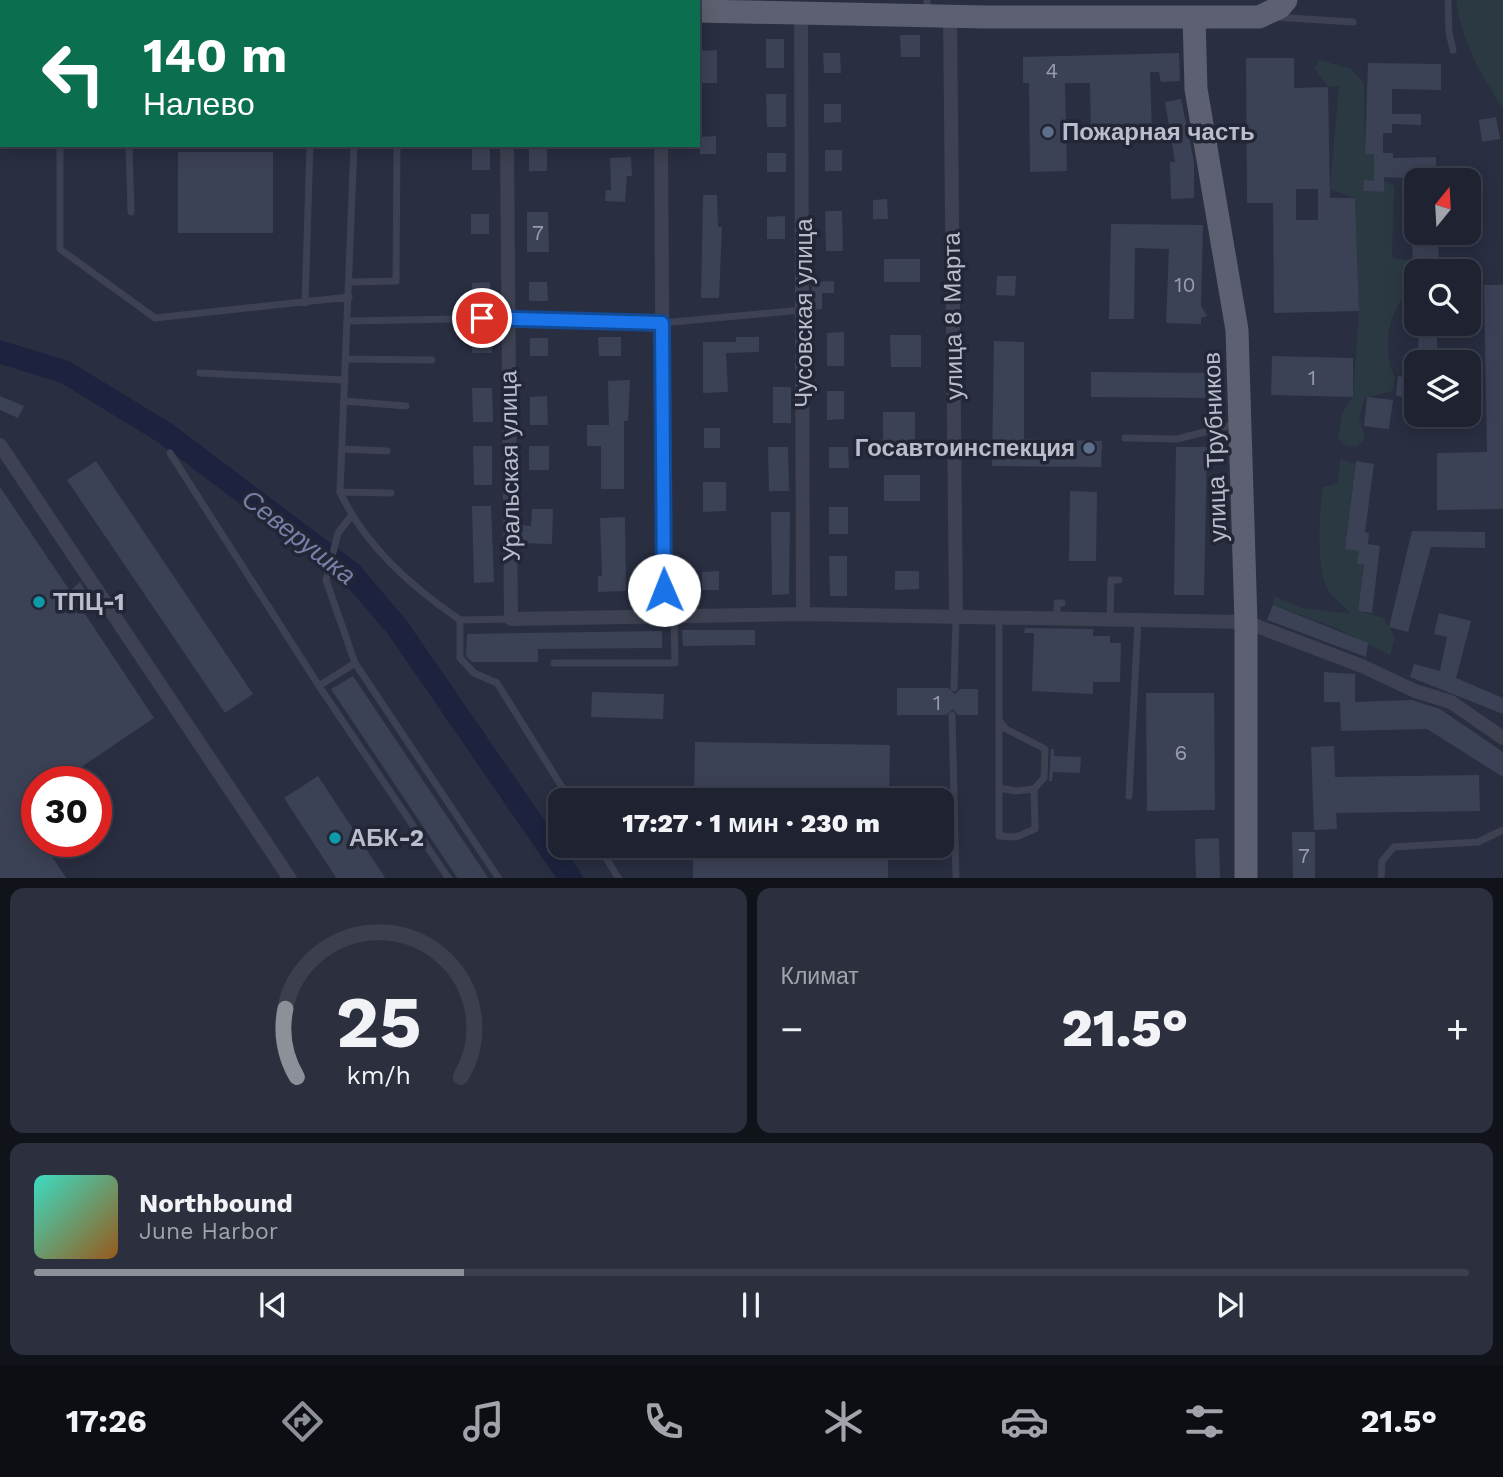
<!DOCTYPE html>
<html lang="ru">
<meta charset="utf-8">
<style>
body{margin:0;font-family:"Work Sans",sans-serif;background:#2c2f3d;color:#f1f3f6;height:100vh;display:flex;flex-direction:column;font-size:26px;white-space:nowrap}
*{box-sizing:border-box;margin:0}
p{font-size:23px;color:#a1a4ab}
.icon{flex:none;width:38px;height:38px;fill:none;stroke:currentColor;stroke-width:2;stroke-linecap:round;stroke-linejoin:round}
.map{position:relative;height:878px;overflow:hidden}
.details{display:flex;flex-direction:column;gap:10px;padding:10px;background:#11131b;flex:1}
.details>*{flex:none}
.guide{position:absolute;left:0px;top:0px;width:700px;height:147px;box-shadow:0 4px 18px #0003,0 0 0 2px #3c3f4d;background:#0b6e4f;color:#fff;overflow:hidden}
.needle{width:46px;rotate:18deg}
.controls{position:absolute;left:1404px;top:168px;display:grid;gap:14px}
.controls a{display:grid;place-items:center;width:77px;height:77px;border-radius:14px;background:#1f2231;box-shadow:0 4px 18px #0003,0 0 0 2px #3c3f4d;font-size:35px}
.speed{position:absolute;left:21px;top:766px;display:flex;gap:14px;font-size:35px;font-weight:700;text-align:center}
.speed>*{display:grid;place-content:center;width:91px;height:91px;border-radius:50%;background:#1f2231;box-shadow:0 4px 18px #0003,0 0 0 2px #3c3f4d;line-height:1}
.speed .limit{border:10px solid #d22;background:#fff;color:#111}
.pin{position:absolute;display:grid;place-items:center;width:60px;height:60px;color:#fff;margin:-30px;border:4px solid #fff;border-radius:50%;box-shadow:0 2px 7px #0007}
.me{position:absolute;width:77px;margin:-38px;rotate:359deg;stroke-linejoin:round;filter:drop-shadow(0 0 5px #0008)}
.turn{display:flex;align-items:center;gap:24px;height:147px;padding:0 28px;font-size:32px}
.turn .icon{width:91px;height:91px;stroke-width:2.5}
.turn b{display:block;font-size:49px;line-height:60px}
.big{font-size:52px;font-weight:800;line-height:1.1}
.details .tile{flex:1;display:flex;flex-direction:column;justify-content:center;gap:10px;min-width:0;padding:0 24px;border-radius:14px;background:#2c2f3d}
.details .dial{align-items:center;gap:0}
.dial svg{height:182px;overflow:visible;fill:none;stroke:#3c3f4d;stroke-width:7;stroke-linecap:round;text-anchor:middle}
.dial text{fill:#f1f3f6;stroke:none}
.song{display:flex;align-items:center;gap:21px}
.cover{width:84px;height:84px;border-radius:10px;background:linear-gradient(135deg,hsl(170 70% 55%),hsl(30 70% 35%))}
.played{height:7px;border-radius:4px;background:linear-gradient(90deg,#8c9099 30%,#3c3f4d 30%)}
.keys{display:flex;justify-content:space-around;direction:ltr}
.heat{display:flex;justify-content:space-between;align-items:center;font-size:38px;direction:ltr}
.details .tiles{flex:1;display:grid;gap:10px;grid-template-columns:1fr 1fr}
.tile:last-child{grid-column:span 2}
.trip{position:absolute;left:548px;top:788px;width:406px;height:70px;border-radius:14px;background:#1f2231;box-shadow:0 4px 18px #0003,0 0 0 2px #3c3f4d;font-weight:800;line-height:70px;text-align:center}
.tabs{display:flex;height:112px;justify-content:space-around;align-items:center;background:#0c0e14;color:#a1a4ab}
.tabs .icon{width:49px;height:49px}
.tabs .selected{color:#8c9099}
.tabs b{font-size:32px;color:#f1f3f6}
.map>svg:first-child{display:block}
.green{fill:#2b3a42}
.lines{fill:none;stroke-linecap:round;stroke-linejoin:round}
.river{stroke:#1d233e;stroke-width:23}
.building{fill:#3c4256;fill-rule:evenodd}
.lane{stroke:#3d4151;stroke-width:7}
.street{stroke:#3d4151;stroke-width:14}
.secondary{stroke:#4c4f63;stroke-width:19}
.primary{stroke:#5c6070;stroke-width:23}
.route-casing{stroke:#114b97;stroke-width:18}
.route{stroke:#1a73e8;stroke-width:12}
.service-dot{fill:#5c6f8a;stroke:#222636;stroke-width:2.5}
.culture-dot{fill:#0f9aa8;stroke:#222636;stroke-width:2.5}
.labels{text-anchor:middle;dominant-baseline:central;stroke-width:7;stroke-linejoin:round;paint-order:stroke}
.number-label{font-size:21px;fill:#989cac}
.poi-label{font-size:24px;font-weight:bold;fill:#babdcb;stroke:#222636;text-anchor:start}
.street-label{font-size:24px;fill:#babdcb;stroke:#222636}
.water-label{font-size:26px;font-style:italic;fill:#7781a6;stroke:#222636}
</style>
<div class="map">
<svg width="1503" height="879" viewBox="0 0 1503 879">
<rect width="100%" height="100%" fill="#292e41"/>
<path class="green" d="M1456 0H1503V108C1480 73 1462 43 1456 0Z
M1320 60 1351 69 1364 84 1365 154H1374V181L1364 180 1363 191 1384 192V181L1394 186 1392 258 1412 261 1413 289C1388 306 1381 351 1395 378L1392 391 1365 398 1359 417 1365 438 1357 447 1346 446 1338 438 1342 414 1353 396 1359 311 1355 198 1330 189 1339 86 1328 87 1314 68Z
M1340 459 1355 464 1345 548 1359 551 1357 564 1364 565 1358 611 1384 618 1395 637 1390 655 1336 628 1273 605 1274 596 1303 608 1351 614C1345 606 1333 599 1328 590 1316 570 1319 509 1323 487L1338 483Z"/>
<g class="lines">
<path class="river" d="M0 352 65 372 165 433 351 573 397 627 571 879"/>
</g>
<path class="building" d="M900 35H920V57H901Z
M766 39H784V68H766Z
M717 50V83H699L698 51Z
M823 53H840L841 73H824Z
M1179 53 1180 81 1161 82 1159 72H1150L1152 134 1091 136 1090 83H1065L1067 171 1030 172 1029 83H1023V57Z
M1246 58H1294V88L1328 87 1330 198H1355L1359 311 1274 313 1273 203H1247ZM1296 189H1318V220H1296Z
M1368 63 1441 64V90L1392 89V114H1421V125L1392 124V133H1383V153H1393V158L1436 157V180L1384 177V192L1363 191 1364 180 1374 181V154H1365Z
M766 94H786V127H767Z
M1181 99 1194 162V198L1171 199 1170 162H1175L1165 102Z
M824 104H841V122L824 123Z
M1496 117 1500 139 1482 142 1479 120Z
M716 136V154H700V137Z
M472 148H490V170H472Z
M529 149H547V171H529Z
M825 150H842V171H825Z
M178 152H273V233H178Z
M767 153H786V172H767Z
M631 157 632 176H627L625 202 605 201 606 190H611L610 158Z
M703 195H717L718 227H722L719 298H701Z
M887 199 888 219H873V200Z
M825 211H842L843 251H826Z
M527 212H548L549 252H527Z
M471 214H489V234H471Z
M785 216V239H767V217Z
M1111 224 1203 225 1201 306 1207 316 1201 318V324L1166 323 1169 249 1135 248 1134 319H1109Z
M1412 233H1438L1439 271H1413Z
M884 259H920V282H884Z
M997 276H1016L1015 296 996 295Z
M834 281V293H822V309L812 310V282Z
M490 282 491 302H472V283Z
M529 282H547L548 301H529Z
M1484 285H1503V509L1437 510V453L1487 452Z
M1419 325H1437V352H1418Z
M844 332V366H827V333Z
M472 335H491L492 353H472Z
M890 335H921V367H891Z
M598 337H621V356H599Z
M736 337H759V352L726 353 728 392 703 393V342H736Z
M530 338H548V356H530Z
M994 341 1024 342V439L1102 441 1101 467 992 466Z
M1272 356 1353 358V397L1271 395Z
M1091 372 1216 373V398L1091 397Z
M1398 376 1415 379 1412 398 1396 396Z
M630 380 628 421H624V489H601V446H587V425H609L608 381Z
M773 387H791V423H773Z
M472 388H492L493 422H473Z
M827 391H844V419L827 420Z
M0 396 24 406 18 418 0 410Z
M547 396 548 425H530V397Z
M1367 397 1393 400 1389 429 1364 426Z
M883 412H915V449H883Z
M704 428H720V448H704Z
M473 446H492V485H474Z
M529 446H549V470H529Z
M768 447H788L789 491H769Z
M829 447H848L849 468H829Z
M1176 447H1207L1204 595H1174Z
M96 461 253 694 225 713 67 480Z
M1356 461 1374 464 1365 532 1369 533 1368 544 1380 546 1372 613 1358 611 1364 565 1357 564 1359 551 1345 549Z
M884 475H920V501H884Z
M703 482H726V511L703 512Z
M0 487 70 591 80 582 88 594 77 602 154 718 59 782H37V797L20 809 37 833V842H42L67 879H0Z
M1070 491 1097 492 1096 561H1069Z
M472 506H491L494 582 474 583Z
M829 507H848V534H829Z
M532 509H553L552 544 520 543V525L531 526Z
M771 512H790L789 594 772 595Z
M625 517 626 591 598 592V576H602L600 518Z
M1412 531 1485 532V548L1431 547 1408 632 1389 627Z
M829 556H847V596H830Z
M719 571V590H702V572Z
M895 571H919V589L895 590Z
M1273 605 1368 643 1366 657 1267 620Z
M1439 613 1471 621 1456 678 1503 698V714L1410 677 1414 664 1440 671 1447 637 1434 634Z
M1025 628 1093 629V636H1110V643H1121L1120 682H1093V694L1032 691 1034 633H1024Z
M682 630H755V645L683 646Z
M662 631V648L538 649V662H472L466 656 467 634Z
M1324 672 1355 674V702L1412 700 1440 709 1503 752V777L1427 729 1341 731 1340 702H1324Z
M353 676 489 879H458L331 689Z
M897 688H948L955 694 960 689H978V715H958L953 709 946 715H897Z
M592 692 664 694 663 719 591 717Z
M1146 693H1214L1215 810 1147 811Z
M695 742 890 745 889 800H694Z
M1334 746 1335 777 1479 775 1480 811 1336 813 1337 829 1314 830 1311 747Z
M1051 749H1054V756L1081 757 1080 773 1053 772 1052 781H1049Z
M318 776 386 879H337L284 798Z
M1292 832H1315V879H1293Z
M1219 838 1220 879H1196L1195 839Z
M693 845H888V879H693Z"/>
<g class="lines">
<path class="lane" d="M661 0 662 2
M927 0V14
M1448 0 1449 32 1453 50
M1274 17 1353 22
M60 145V249L155 318 349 297
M129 145 131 212
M354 145 340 492C365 546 412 587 460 620
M349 282 396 281 397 145
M305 303 310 145
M349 321 509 318 662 323 802 310
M346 359 432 360
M200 373 345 380
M344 401 406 406
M1125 438 1177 439 1236 424
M342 449 387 451
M170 453 319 686 449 879
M340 492 391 493
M351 516 338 533 326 580 355 663 499 879
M1057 618V603H1062
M511 619 460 620V658L474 673 497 683 570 800
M1110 619 1111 580H1119
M554 663H675L674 617
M319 686 355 663
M954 688 956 616
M952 715 956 879
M999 720 1006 729 1045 749 1044 778 1034 789 1035 829 1016 837 999 836V617
M999 788 1016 791 1034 789
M1129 796 1138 620
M598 845 619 879
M1381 879 1382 861 1394 847 1478 842 1503 830"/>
<path class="street" d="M801 12 803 614
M950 15 956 616
M507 145 511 619 803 614 1246 622 1362 666 1415 691 1451 702 1503 738
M661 145 664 617
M0 445 290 879"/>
<path class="secondary" d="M61 0V2
M361 0V2"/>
<path class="primary" d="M698 11 986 17H1259L1280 7 1286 0
M1194 17 1196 89 1237 330 1246 622V879
M0 18H2"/>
</g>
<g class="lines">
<g class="route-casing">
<path id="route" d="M482 318 662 323 664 590"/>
</g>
<use href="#route" class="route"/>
</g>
<g class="service-dot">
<circle cx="1048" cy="132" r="7"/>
<circle cx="1089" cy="448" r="7"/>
</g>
<g class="culture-dot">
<circle cx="39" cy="602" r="7"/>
<circle cx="335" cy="838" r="7"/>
</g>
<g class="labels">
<g class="number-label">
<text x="1052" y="70">4</text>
<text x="538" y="232">7</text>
<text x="1185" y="284">10</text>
<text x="1312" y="377">1</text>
<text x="937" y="702">1</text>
<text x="1181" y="752">6</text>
<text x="1304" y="855">7</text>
</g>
<g class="poi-label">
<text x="1062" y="132">Пожарная часть</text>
<text x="1075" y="448" text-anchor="end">Госавтоинспекция</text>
<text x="53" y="602">ТПЦ-1</text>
<text x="349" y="838">АБК-2</text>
</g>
<g class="street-label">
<text transform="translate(804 313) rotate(-90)">Чусовская улица</text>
<text transform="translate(953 316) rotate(-91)">улица 8 Марта</text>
<text transform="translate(1215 447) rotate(-92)">улица Трубников</text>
<text transform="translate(510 466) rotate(-91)">Уральская улица</text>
</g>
<g class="water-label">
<text transform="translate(299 537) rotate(38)">Северушка</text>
</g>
</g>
</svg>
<div class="controls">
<a><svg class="needle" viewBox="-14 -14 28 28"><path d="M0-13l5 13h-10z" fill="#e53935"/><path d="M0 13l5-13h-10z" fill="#a1a4ab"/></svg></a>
<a><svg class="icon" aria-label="search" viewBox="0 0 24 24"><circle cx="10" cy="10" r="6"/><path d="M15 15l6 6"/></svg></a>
<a><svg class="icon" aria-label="layers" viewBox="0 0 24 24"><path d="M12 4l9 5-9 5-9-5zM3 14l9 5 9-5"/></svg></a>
</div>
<div class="speed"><div class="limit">30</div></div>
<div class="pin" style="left:482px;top:318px;background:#d93025"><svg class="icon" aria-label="arrive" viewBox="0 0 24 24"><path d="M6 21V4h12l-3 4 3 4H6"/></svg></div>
<svg class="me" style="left:664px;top:590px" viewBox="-20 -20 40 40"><circle r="19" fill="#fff"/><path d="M0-13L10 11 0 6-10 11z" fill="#1a73e8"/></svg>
<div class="trip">17:27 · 1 мин · 230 m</div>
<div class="guide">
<div class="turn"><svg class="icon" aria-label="left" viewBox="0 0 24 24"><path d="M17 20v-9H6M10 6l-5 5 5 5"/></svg><div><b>140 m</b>Налево</div></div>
</div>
</div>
<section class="details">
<div class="tiles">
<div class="tile dial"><svg viewBox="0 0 100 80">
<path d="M14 69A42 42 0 1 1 86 69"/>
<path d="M14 69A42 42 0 0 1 9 39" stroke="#8c9099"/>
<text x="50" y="56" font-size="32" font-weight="700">25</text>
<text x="50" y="72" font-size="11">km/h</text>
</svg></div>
<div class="tile"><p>Климат</p>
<div class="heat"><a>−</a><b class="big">21.5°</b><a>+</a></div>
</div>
<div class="tile">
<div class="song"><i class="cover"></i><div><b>Northbound</b><p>June Harbor</p></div></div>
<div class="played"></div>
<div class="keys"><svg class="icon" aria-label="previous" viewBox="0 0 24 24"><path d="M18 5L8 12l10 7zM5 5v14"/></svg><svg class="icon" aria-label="pause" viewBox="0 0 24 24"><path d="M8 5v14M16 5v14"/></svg><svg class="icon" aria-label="next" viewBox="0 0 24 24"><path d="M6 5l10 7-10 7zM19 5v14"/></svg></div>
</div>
</div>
</section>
<nav class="tabs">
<b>17:26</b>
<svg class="icon selected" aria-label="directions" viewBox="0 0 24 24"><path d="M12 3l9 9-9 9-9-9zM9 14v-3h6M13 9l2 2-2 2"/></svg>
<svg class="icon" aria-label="music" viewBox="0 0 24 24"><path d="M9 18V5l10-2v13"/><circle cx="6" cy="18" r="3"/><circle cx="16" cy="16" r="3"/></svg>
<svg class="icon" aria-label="phone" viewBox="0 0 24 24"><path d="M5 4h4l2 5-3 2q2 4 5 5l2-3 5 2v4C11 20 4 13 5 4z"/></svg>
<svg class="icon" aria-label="climate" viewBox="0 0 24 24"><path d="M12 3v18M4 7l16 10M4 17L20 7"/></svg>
<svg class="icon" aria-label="car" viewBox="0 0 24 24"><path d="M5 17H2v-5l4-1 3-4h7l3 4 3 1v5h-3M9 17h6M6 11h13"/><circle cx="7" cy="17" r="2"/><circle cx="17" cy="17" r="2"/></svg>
<svg class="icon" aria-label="filters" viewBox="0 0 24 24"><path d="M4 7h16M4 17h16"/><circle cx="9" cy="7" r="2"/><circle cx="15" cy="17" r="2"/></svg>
<b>21.5°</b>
</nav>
